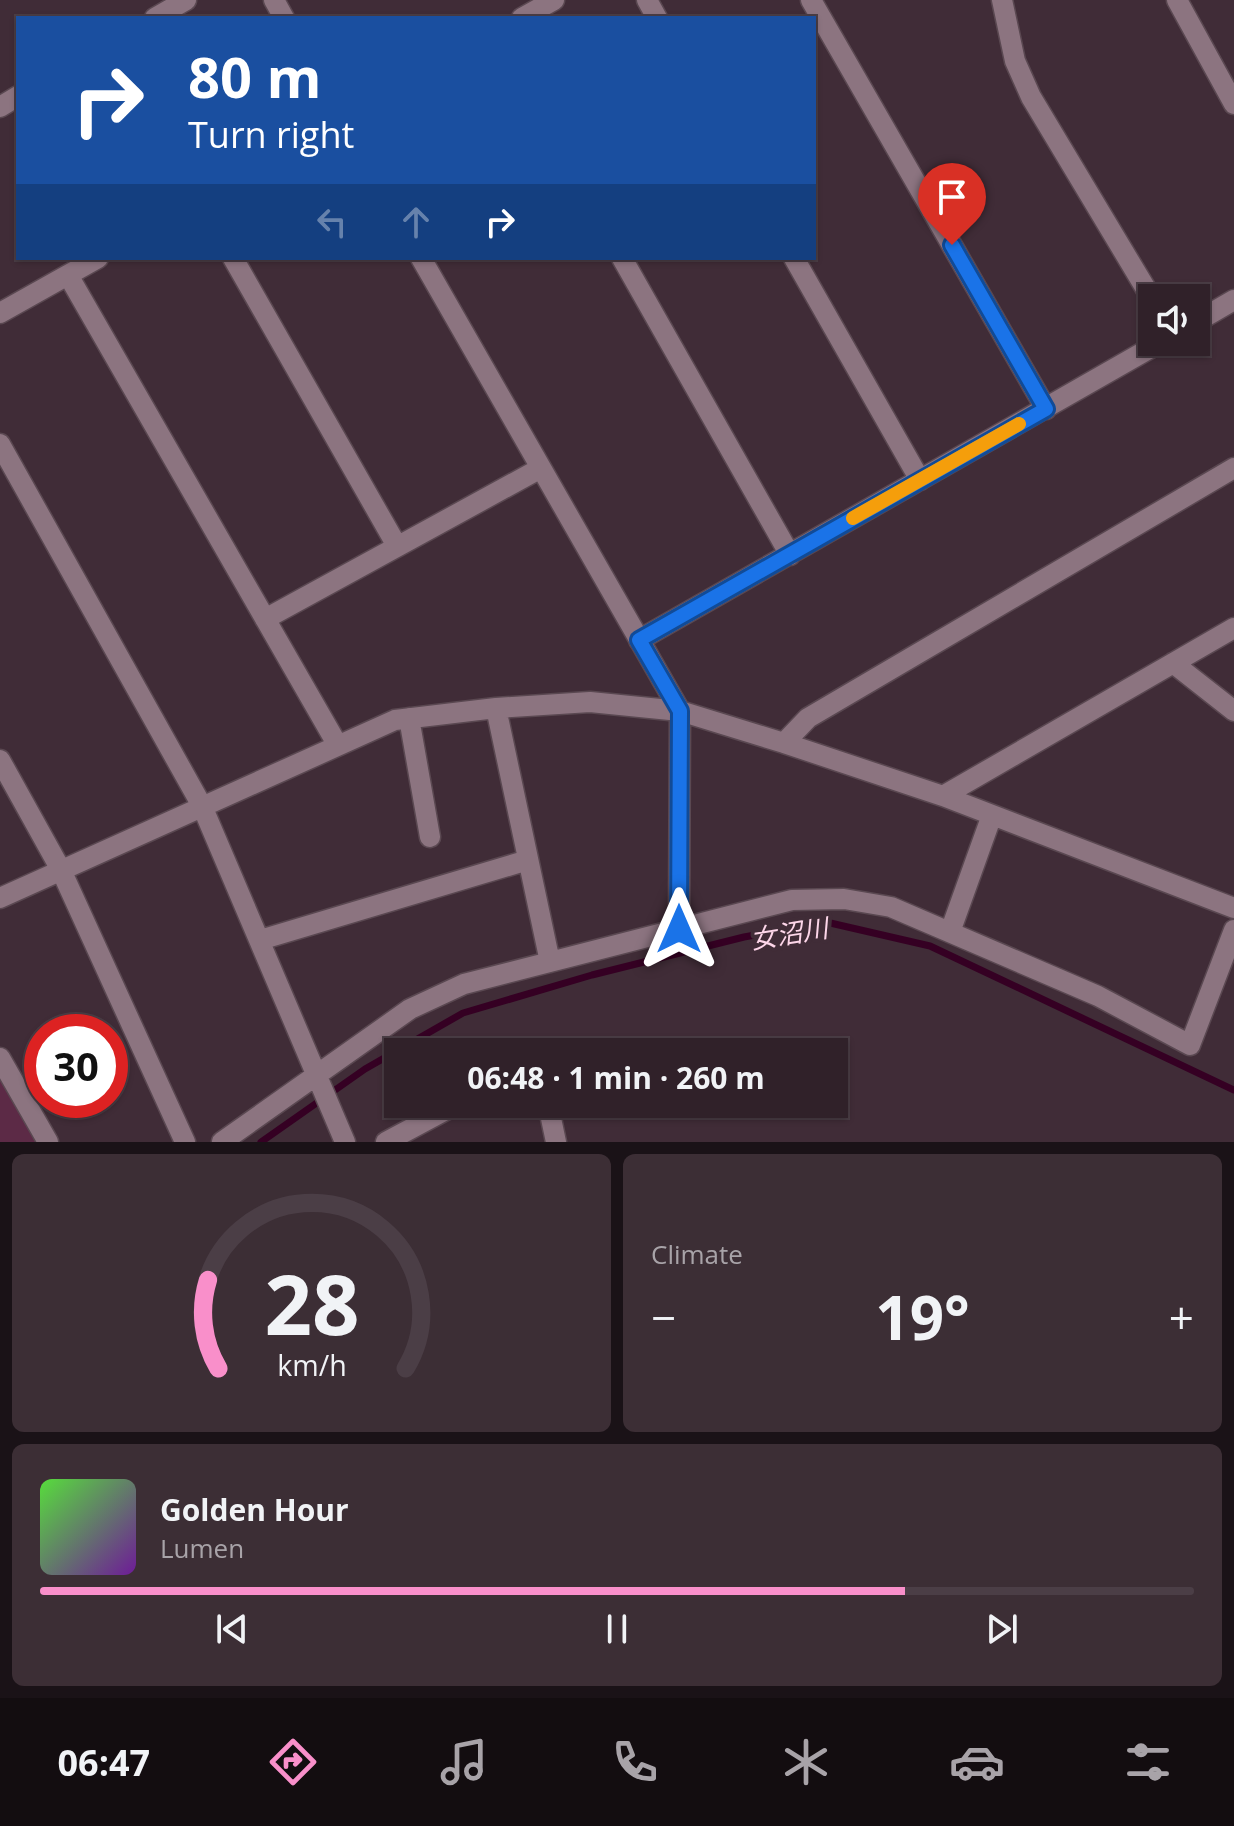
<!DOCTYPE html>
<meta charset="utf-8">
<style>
body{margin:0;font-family:"Open Sans","Noto Sans JP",sans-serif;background:#3c2e35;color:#f1f3f6;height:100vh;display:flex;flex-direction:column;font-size:30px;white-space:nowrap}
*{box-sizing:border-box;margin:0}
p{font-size:26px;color:#a8a3a8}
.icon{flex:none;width:44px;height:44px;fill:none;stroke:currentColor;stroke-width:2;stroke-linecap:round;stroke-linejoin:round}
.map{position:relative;height:1142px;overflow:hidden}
.details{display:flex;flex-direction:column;gap:12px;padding:12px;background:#1a1217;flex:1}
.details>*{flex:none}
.banner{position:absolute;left:16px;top:16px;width:800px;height:244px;border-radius:0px;box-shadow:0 2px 6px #0004,0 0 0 2px #4b3e46;background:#1a4fa0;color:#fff;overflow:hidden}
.controls{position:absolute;left:1138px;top:284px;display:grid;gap:16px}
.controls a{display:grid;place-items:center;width:72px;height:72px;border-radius:0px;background:#302129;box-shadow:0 2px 6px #0004,0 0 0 2px #4b3e46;font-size:40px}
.speed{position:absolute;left:24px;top:1014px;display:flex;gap:16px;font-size:40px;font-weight:700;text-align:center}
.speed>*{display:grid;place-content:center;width:104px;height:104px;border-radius:50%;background:#302129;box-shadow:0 2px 6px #0004,0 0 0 2px #4b3e46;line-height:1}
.speed .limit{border:12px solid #d22;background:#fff;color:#111}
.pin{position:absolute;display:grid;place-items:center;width:68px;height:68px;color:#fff;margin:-82px -34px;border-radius:50% 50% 50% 0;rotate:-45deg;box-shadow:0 0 8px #0007}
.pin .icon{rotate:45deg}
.me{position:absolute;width:88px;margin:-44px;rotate:0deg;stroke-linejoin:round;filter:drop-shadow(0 0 6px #0008)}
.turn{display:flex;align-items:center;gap:28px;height:168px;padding:0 40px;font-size:36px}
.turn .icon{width:104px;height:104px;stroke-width:2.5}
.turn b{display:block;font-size:56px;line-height:68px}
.lanes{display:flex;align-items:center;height:76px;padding:0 40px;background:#0003;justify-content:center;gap:40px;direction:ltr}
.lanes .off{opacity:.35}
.big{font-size:60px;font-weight:700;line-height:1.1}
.details .widget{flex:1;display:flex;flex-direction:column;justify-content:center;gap:12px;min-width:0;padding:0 28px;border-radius:12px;background:#3c2e35}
.details .dial{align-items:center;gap:0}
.dial svg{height:208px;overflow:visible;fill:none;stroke:#4b3e46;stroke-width:7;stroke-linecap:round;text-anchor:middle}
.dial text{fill:#f1f3f6;stroke:none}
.song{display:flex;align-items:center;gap:24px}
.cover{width:96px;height:96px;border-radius:12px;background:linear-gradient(135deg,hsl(110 70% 55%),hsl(280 70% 35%))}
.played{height:8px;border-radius:4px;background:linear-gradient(90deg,#f98fca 75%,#4b3e46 75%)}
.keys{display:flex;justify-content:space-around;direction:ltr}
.heat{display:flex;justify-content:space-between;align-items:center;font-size:44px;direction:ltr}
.details .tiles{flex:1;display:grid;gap:12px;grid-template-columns:1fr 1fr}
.widget:last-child{grid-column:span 2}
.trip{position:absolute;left:384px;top:1038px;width:464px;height:80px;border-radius:0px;background:#302129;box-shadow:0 2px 6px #0004,0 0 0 2px #4b3e46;font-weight:700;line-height:80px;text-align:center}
.dock{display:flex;height:128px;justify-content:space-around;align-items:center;background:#130d10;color:#a8a3a8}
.dock .icon{width:56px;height:56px}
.dock .selected{color:#f98fca}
.dock b{font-size:36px;color:#f1f3f6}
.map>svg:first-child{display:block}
.green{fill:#5c2a46}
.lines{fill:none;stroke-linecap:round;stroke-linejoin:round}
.stream{stroke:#350023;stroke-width:7}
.minor-casing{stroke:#5a4851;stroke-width:23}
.minor{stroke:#8c7480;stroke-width:20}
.route-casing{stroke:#114b97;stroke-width:20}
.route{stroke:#1a73e8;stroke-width:14}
.slow{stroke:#f59e0b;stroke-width:14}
.labels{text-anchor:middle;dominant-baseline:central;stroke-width:8;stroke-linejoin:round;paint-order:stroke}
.water-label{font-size:26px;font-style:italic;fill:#fdd6e9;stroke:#402c37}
</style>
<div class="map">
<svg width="1234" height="1142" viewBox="0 0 1234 1142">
<rect width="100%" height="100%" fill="#402c37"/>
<path class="green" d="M0 1058 48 1142H0Z"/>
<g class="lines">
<path class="stream" d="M261 1142 365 1069 463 1013 592 975 744 937 826 922 930 946 1234 1090"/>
<g class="minor-casing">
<path id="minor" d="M274 0 284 18
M647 0 657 18
M811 0 1046 409
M1002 0 1015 61 1031 97 1152 299
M1177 0 1234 104
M155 18 186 0
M522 18 554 0
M0 107 18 96
M233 258 397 546
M421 258 680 711 679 929
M622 258 790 555
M794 258 920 480
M68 275 337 744
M0 313 98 258
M1196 322 1234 300
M0 444 202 806 345 1142
M265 619 541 468
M639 640 1161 342
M1173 663 1234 711
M496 708 550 962
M409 718 430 837
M784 743 808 718 1234 468
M0 760 61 870 185 1142
M943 796 1234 628
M0 898 395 720 496 708 590 702 680 711 784 743 943 796 1234 908
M950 932 992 815
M260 940 528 860
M0 1058 48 1142
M548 1104 556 1142
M222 1142 410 1009 464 984 792 900 844 899 891 907 1098 996 1190 1045 1234 930
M386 1142 457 1104"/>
</g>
<use href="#minor" class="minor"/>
</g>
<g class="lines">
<g class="route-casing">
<path id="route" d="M679 929 680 711 639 640 1046 409 952 245"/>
</g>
<use href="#route" class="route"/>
<path class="slow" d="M853 518 1019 424"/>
</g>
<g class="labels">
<g class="water-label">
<text transform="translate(789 933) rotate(-9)">女沼川</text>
</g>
</g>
</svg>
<div class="controls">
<a><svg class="icon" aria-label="sound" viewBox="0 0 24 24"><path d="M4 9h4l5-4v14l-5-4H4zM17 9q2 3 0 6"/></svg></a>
</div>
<div class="speed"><div class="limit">30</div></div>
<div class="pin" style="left:952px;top:245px;background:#d93025"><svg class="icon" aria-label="arrive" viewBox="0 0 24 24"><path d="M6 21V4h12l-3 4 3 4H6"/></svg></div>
<svg class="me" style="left:679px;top:929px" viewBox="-20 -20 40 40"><path d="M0-17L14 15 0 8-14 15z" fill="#1a73e8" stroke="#fff" stroke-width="4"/></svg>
<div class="trip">06:48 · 1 min · 260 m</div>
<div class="banner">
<div class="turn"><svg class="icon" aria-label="right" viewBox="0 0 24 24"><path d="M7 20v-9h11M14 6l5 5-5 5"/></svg><div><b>80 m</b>Turn right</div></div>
<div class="lanes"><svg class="icon off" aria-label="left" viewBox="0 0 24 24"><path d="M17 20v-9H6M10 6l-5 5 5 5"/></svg><svg class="icon off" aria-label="ahead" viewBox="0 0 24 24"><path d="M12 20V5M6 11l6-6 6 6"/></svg><svg class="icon" aria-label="right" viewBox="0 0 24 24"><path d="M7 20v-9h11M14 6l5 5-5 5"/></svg></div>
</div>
</div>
<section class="details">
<div class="tiles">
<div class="widget dial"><svg viewBox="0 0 100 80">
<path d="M14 69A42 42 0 1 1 86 69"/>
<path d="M14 69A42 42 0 0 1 10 35" stroke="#f98fca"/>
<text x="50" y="56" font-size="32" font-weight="700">28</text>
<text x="50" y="72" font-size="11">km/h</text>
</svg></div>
<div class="widget"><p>Climate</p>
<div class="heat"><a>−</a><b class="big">19°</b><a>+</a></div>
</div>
<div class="widget">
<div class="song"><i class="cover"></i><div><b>Golden Hour</b><p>Lumen</p></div></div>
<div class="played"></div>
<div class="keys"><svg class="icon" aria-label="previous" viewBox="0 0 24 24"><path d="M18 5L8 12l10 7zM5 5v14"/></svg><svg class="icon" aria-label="pause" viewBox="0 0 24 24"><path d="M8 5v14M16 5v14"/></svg><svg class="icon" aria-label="next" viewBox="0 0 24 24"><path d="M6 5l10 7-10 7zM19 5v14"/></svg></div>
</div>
</div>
</section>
<nav class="dock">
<b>06:47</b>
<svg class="icon selected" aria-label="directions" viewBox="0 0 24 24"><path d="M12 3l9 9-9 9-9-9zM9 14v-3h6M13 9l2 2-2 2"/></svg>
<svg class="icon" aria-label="music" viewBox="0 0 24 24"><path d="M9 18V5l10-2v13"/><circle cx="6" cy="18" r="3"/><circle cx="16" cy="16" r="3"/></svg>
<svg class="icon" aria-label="phone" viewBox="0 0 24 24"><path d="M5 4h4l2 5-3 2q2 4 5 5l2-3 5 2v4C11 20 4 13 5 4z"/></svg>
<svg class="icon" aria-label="climate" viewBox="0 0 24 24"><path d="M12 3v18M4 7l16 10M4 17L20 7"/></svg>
<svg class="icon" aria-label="car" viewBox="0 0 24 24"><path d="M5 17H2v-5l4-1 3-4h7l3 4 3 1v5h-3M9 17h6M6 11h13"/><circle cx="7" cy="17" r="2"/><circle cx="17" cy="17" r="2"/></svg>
<svg class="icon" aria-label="filters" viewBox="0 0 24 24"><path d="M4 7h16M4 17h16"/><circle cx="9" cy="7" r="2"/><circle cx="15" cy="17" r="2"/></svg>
</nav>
